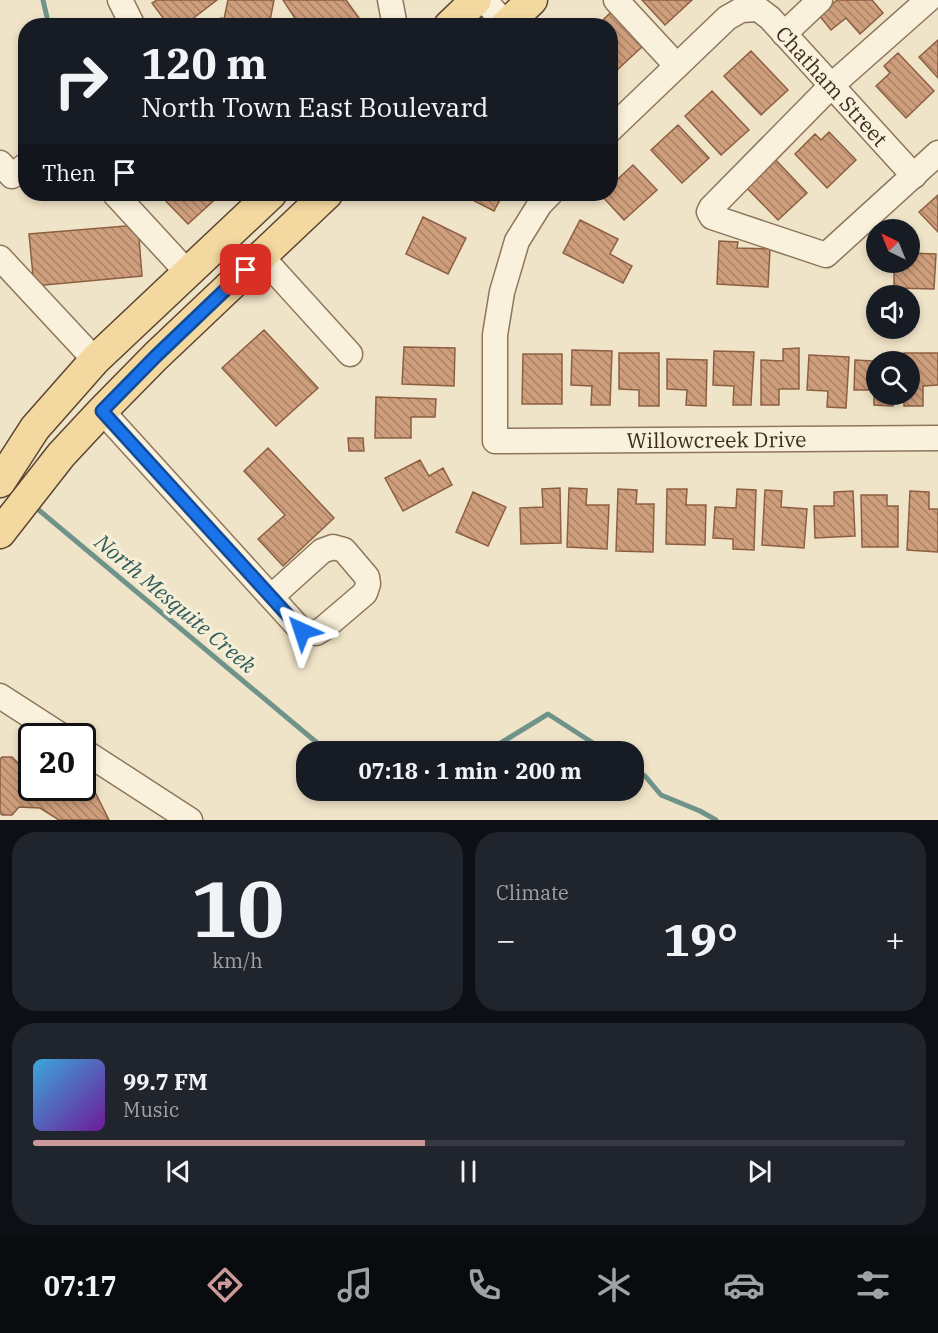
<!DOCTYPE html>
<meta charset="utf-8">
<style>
body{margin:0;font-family:"IBM Plex Serif",serif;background:#20242c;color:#f1f3f6;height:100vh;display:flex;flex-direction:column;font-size:22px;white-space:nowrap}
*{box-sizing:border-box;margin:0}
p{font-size:20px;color:#9ea1a6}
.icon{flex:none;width:33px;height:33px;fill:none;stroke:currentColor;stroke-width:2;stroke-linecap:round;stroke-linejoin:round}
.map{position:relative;height:820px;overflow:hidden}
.details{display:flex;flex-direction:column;gap:12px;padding:12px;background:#0d0f14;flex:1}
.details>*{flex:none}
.banner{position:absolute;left:18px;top:18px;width:600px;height:183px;border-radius:24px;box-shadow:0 3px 9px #0003;background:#171b24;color:#f1f3f6;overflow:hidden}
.needle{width:39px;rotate:317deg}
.fabs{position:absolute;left:866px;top:219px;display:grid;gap:12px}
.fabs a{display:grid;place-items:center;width:54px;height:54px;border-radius:50%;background:#171b24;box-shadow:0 3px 9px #0003;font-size:30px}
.speed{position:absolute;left:18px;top:723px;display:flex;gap:12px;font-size:30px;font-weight:700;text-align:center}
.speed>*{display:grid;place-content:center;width:78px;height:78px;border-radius:50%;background:#171b24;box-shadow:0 3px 9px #0003;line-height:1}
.speed .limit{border:3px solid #111;border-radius:9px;background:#fff;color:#111}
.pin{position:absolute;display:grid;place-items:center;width:51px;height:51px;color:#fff;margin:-26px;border-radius:12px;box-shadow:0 3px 9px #0006}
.me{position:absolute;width:66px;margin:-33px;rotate:318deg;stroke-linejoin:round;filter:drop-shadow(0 0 4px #0008)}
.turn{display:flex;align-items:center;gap:21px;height:126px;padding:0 24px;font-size:27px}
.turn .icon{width:78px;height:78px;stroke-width:2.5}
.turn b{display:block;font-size:42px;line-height:51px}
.then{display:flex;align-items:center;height:57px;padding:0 24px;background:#0003;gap:12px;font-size:22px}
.big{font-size:45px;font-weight:700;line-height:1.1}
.details .tile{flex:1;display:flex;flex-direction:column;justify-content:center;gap:9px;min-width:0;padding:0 21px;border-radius:24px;background:#20242c}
.details .dial{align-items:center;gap:0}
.dial b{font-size:78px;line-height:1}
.song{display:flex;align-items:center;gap:18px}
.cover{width:72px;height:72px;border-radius:9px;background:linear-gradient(135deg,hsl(200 70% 55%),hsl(280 70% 35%))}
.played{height:6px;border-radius:3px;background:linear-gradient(90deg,#cc999b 45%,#363941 45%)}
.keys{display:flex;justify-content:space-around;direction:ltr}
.heat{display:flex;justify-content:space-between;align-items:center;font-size:33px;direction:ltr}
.details .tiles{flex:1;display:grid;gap:12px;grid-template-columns:1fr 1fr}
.tile:last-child{grid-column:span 2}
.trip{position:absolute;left:296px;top:741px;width:348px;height:60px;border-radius:24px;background:#171b24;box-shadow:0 3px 9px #0003;font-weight:700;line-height:60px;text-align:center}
.dock{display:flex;height:96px;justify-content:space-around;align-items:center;background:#090b0e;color:#9ea1a6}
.dock .icon{width:42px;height:42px}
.dock .current{color:#cc999b}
.dock b{font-size:27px;color:#f1f3f6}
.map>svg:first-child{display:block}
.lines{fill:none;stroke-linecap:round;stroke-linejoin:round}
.stream{stroke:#6f938a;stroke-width:5}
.building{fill:url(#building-back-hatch);stroke:#8d5f41;stroke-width:1.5}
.minor-casing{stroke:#8d765c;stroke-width:27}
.major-casing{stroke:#5b4430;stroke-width:33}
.minor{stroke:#faf1dc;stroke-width:24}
.major{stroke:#f3d9a0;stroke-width:30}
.route-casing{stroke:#114b97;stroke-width:15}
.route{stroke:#1a73e8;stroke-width:10}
.labels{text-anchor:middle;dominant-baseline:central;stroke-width:6;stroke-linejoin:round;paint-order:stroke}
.street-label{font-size:21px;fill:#3d2e20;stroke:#f7eed8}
.water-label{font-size:22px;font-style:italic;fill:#2f5d5a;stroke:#f7eed8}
</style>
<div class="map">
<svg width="938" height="820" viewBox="0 0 938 820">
<defs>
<pattern id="building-back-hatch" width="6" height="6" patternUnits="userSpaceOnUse" patternTransform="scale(1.5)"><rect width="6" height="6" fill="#cf9f7d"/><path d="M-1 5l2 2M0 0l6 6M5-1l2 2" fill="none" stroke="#a98266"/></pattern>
</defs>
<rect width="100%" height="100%" fill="#f0e4c8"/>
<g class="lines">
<path class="stream" d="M43 0 49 26
M34 506 328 752
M486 752 548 714 607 752
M633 768 645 776 661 795 700 811 716 820"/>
</g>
<path class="building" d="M157 0H217L183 26H169L152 3Z
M228 0H274L269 26H219L221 18 224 19Z
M283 0H346L362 22 357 26H300Z
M642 0H692L665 25Z
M837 0H872L883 13 860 34 846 18 831 30 819 15Z
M612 11 644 45 616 71 610 65V26H597Z
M938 40V78L919 57Z
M751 51 788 90 761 115 724 76Z
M898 53 934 91 906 118 876 86 890 73 884 66Z
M712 91 749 130 721 155 685 116Z
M678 125 709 158 682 183 651 150Z
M829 132 856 160 827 188 795 154 815 134 821 140Z
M773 157 807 193 778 220 744 185Z
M633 165 657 190 624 220 601 195 603 194H610V186Z
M159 194H221L188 224Z
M461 194H503L494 211Z
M938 195V232L919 212Z
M423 217 466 238 448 274 406 254Z
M580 220 618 239 610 254 632 266 623 283 563 253Z
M138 225 142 276 34 286 29 234Z
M719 241 738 242 737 248 770 249 768 287 717 284Z
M909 253 936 254 934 289 894 288V262H909Z
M264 330 318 388 276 426 222 368Z
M404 347 455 348 454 386 402 384Z
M799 348V389H779V405H761V360L783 361V349Z
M572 350 612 351 610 405H591L592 386 571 385Z
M714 351 754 352 751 405H733L734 386 713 385Z
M619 353H659V406H639V390L619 389Z
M904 353H938V385L923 386V406H904V394H909V362H904Z
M523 354H562V404H522Z
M809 355 849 357 846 408 827 407 828 391 807 390Z
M667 359 707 360 706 406 686 405 687 390 667 389Z
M855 360 891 362H876V394H894L893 406 874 405V390H854Z
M376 397 436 399 435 417H411V438H375Z
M348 438H363L364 451H349Z
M268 448 334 518 283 566 258 539 285 515 244 471Z
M420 460 429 476 443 468 452 485 403 511 385 478Z
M560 488 561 543 521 544 520 508 543 507 542 489Z
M569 488 587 489 586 505H609L607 549 567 547Z
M618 489 637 490 636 504H654L653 552 616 551Z
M667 489H687L686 505H706L705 545 666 544Z
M737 489 756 490 754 550 733 549V539L713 538 715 507 736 508Z
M765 490 782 491 781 507 807 509 804 548 762 545Z
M853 491 855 536 815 538 814 506H834V492Z
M910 491 929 492V509H938V552L907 550Z
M473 492 506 507 488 546 456 532Z
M861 495H887V506H898V547H862Z
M2 757H12L19 764 32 765V788H82V784L95 792 109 820H59L40 808 19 807 12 815H2L0 813V759Z"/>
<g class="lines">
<g class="minor-casing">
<g id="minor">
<path d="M120 0 133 26"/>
<path d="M390 0 395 26"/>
<path d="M484 0 508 26"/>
<path d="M616 0 677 66"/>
<path d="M928 0 832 85 711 208 709 212 712 217 826 255 938 153"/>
<path d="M784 34 820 0"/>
<path id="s1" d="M610 130 727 18 741 10 758 9 770 18 914 176"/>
<path d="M0 163 12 176 26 165"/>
<path d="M115 194 187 272"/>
<path id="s2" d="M550 194 540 204 517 241 502 292 495 335V441L938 438"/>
<path d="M261 256 350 354"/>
<path d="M0 258 95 360"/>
<path d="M102 411 302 631 316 633 324 628 365 593 368 584 367 577 344 550 333 547 322 551 271 597"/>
<path d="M0 696 62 736"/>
<path d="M82 750 190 820"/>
</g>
</g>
<g class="major-casing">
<path id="major" d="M449 26 476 0
M505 26 532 0
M0 482 35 428 95 360 271 194
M0 533 61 455 102 411 156 356 327 194"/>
</g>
<use href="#minor" class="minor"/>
<use href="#major" class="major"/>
</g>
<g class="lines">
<g class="route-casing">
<path id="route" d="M246 270 156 356 102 411 302 631"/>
</g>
<use href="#route" class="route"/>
</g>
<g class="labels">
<g class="street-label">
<text stroke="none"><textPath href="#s1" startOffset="302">Chatham Street</textPath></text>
<text stroke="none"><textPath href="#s2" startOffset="482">Willowcreek Drive</textPath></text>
</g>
<g class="water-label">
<text transform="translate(176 603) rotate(40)">North Mesquite Creek</text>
</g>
</g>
</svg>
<div class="fabs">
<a><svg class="needle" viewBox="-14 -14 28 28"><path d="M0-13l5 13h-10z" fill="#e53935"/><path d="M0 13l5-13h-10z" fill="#9ea1a6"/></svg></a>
<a><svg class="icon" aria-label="sound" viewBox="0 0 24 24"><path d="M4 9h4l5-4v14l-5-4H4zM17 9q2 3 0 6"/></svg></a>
<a><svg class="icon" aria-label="search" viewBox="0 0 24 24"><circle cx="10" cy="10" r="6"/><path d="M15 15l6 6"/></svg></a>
</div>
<div class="speed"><div class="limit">20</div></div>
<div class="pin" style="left:246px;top:270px;background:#d93025"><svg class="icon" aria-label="arrive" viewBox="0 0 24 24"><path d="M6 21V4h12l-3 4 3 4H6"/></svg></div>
<svg class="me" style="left:302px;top:631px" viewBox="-20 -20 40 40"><path d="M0-17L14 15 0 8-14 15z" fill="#1a73e8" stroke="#fff" stroke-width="4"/></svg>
<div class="trip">07:18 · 1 min · 200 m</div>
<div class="banner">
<div class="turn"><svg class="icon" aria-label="right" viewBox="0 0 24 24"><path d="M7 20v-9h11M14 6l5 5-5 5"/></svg><div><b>120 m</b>North Town East Boulevard</div></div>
<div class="then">Then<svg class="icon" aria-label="arrive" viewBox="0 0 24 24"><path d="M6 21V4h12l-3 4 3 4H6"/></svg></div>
</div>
</div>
<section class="details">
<div class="tiles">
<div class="tile dial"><b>10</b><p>km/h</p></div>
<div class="tile"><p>Climate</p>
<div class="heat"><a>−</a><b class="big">19°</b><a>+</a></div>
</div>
<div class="tile">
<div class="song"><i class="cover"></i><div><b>99.7 FM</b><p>Music</p></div></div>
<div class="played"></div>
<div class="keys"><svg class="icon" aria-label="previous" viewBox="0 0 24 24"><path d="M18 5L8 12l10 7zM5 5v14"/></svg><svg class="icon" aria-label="pause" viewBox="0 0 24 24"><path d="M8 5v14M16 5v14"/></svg><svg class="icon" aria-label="next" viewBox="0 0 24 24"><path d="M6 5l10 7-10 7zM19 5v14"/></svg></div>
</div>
</div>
</section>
<nav class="dock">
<b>07:17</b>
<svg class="icon current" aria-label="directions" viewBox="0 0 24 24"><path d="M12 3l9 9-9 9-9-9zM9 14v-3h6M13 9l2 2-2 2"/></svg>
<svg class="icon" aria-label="music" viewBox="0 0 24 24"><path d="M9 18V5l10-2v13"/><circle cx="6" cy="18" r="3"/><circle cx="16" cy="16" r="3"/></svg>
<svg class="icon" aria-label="phone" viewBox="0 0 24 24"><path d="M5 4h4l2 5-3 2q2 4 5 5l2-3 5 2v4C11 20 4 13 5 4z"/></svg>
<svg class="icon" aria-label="climate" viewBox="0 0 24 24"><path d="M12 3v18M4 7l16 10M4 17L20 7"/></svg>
<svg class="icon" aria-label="car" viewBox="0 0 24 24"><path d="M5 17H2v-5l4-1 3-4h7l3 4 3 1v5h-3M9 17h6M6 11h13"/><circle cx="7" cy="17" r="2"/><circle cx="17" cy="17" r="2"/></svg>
<svg class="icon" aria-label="filters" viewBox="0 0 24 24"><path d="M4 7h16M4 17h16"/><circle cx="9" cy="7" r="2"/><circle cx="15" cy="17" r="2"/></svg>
</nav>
